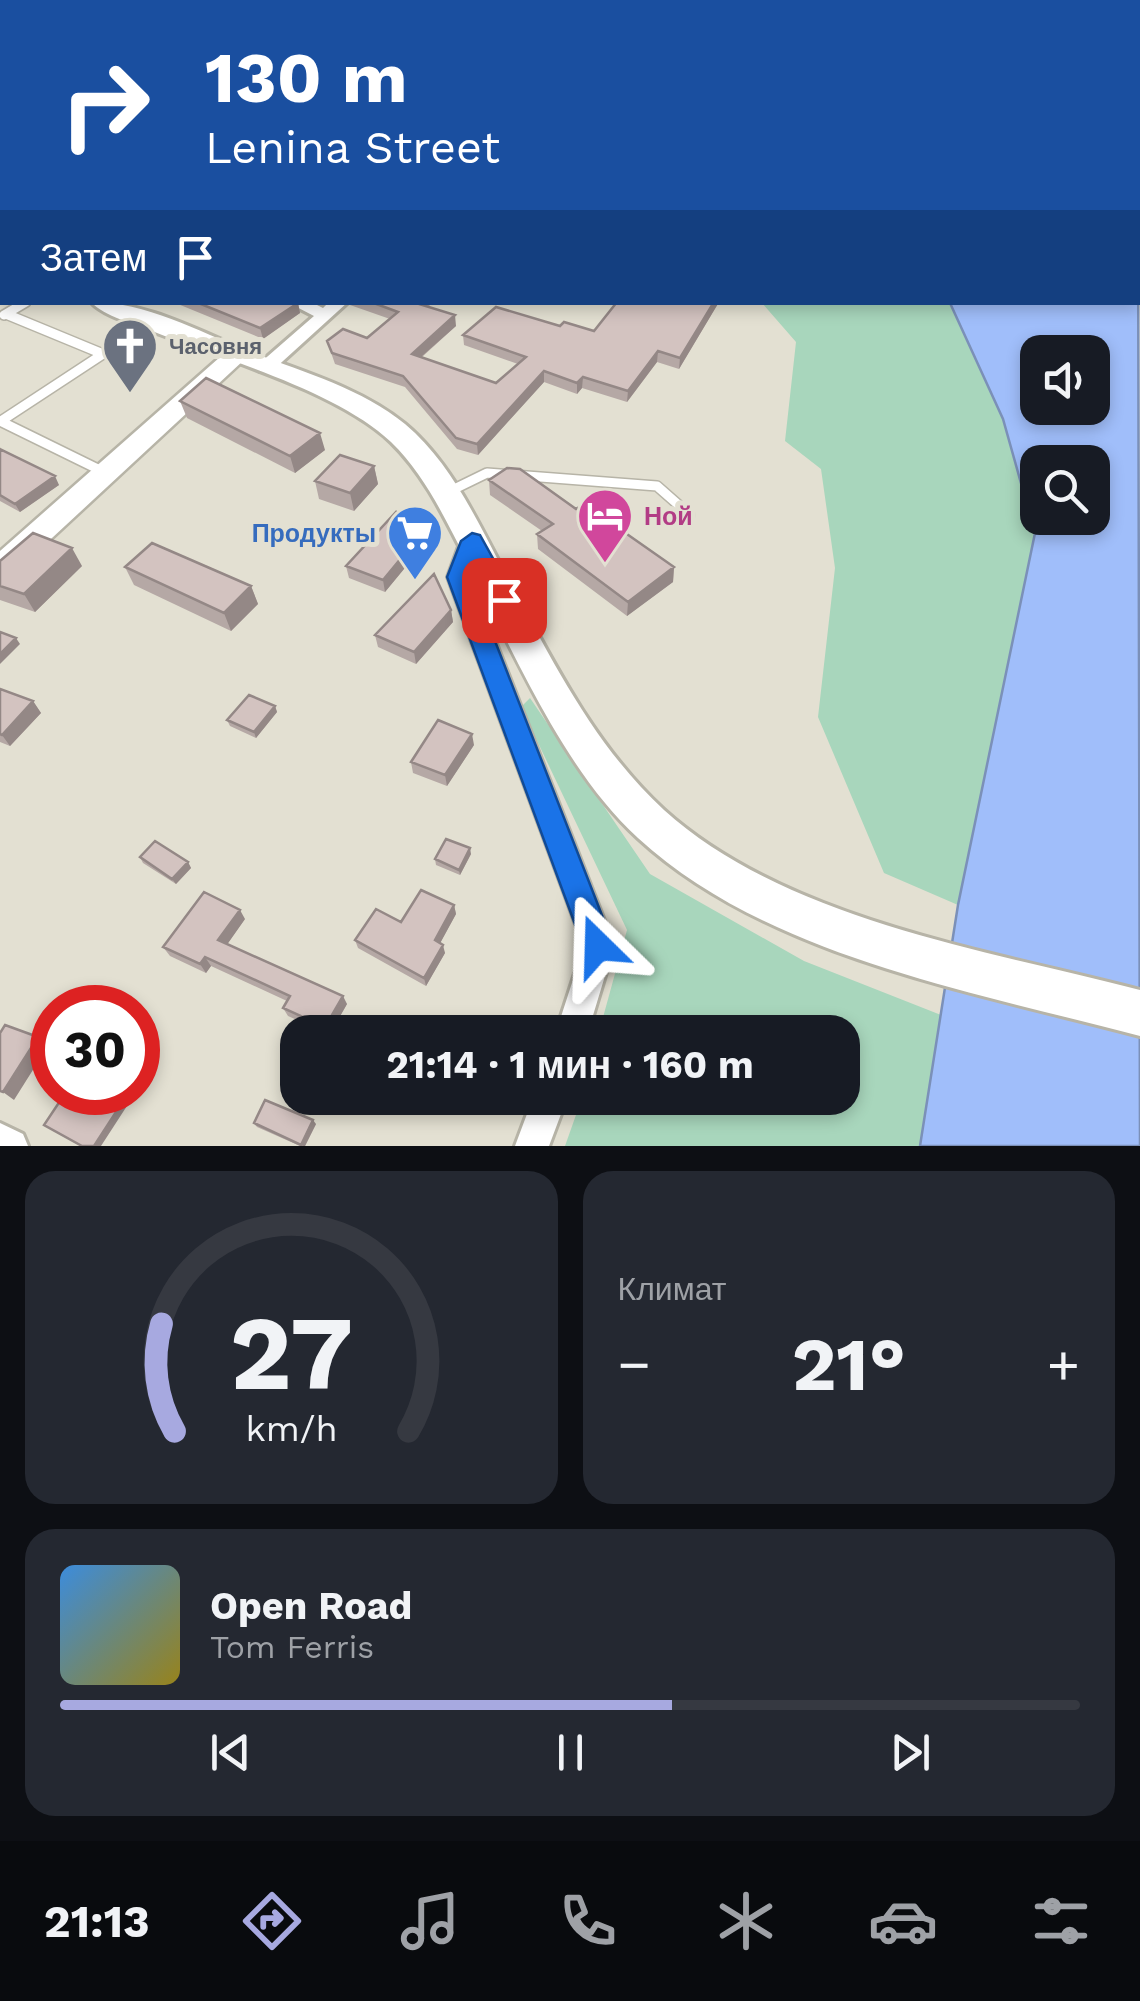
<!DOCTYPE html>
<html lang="ru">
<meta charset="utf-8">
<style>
body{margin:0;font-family:"Work Sans",sans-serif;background:#242831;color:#f1f3f6;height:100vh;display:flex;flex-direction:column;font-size:38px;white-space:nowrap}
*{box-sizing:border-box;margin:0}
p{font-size:32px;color:#9ea1a6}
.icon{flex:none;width:55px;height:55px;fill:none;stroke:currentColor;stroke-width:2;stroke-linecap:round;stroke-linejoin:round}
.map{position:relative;height:1146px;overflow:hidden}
.panel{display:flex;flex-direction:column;gap:25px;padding:25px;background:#0d0f14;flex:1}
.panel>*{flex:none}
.top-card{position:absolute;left:0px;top:0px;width:1140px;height:305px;box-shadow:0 5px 15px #0003;background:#1a4fa0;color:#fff;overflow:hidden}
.buttons{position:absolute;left:1020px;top:335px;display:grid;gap:20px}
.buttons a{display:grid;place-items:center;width:90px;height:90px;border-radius:20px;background:#171b24;box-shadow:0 5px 15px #0003;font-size:50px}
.speed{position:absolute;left:30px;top:985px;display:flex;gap:20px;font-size:50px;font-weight:700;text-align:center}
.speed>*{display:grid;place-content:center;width:130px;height:130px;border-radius:50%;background:#171b24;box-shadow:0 5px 15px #0003;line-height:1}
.speed .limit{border:15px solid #d22;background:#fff;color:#111}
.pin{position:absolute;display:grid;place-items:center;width:85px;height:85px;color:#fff;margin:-42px;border-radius:20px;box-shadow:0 5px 15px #0006}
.me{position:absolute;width:110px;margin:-55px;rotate:338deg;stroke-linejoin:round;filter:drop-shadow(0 0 8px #0008)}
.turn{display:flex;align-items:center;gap:35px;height:210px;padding:0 40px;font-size:45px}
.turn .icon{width:130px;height:130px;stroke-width:2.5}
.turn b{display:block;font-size:70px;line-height:85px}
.then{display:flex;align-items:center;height:95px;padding:0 40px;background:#0003;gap:20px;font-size:38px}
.big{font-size:75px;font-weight:700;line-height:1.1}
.panel .card{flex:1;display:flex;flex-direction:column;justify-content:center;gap:15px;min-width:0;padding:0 35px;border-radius:30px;background:#242831}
.panel .dial{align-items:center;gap:0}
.dial svg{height:260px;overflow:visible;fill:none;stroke:#363941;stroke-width:7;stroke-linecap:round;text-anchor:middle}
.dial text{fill:#f1f3f6;stroke:none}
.song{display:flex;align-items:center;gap:30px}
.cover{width:120px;height:120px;border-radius:15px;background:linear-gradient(135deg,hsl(210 70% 55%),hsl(50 70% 35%))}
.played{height:10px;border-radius:5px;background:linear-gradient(90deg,#a7a9e0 60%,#363941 60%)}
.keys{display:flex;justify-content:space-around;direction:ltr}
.heat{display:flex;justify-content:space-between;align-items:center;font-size:55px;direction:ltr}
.panel .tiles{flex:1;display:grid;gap:25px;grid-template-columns:1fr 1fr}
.card:last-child{grid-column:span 2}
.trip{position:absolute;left:280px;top:1015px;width:580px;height:100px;border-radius:30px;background:#171b24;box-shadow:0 5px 15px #0003;font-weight:700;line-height:100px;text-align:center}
.tabs{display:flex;height:160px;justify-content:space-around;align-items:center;background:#090b0e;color:#9ea1a6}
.tabs .icon{width:70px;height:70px}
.tabs .active{color:#a7a9e0}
.tabs b{font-size:45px;color:#f1f3f6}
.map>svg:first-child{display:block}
.green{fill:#a8d6bc}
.water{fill:#a0befa;stroke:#7b90b8;stroke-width:2.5;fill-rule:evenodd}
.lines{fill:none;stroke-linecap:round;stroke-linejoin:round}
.service-far1-casing{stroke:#b7b4a7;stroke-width:9}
.service-casing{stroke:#b7b4a7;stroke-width:12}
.minor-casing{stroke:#b7b4a7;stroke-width:6}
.tertiary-casing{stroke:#b7b4a7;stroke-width:5}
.secondary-casing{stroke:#b7b4a7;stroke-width:6}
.service-far1{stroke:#fff;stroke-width:6}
.service{stroke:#fff;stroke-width:9}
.minor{fill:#fff;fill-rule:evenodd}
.tertiary{fill:#fff;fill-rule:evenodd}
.secondary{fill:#fff;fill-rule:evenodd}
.wall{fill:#b5a8a5}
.shaded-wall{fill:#948886}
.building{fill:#d3c3c0;stroke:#948886;stroke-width:2.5}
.route{fill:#1a73e8;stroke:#114b97;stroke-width:2.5}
.labels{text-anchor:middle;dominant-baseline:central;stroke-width:10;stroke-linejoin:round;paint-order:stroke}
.far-worship-label{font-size:22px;font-weight:bold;fill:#5b616d;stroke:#e3e0d2;text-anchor:start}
.hotel-label{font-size:25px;font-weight:bold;fill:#b23c85;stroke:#e3e0d2;text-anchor:start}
.shop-label{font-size:25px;font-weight:bold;fill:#366cbe;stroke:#e3e0d2;text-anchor:end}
</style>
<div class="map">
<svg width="1140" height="1146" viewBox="0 0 1140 1146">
<rect width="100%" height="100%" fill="#e3e0d2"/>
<path class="green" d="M762 303H950L1003 419 1035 533 958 905 884 873 818 717 835 568 821 469 785 441 796 342Z
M530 698 650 874 804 961 941 1015 920 1146H565L582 1098H842V1032H599L627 930 521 707Z"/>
<path class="water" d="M1138 197 1140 1146H920L958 905 1035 533 1003 419 950 303 1138 302ZM1038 352H1092V408H1038ZM1038 462H1092V518H1038Z"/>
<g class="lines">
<g class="service-far1-casing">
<path id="service-far1" d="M429 0 441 2
M951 0 955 2
M1005 0 1009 2"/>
</g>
<g class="service-casing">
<path id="service" d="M4 315 26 302
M0 421 106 473
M1 421 103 354 6 314
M446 493 487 473 657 486 690 515"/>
</g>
<g class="minor-casing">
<path id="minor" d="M105 0H117L118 2H107Z
M2 245V256L0 257V246Z
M287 302H311L323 308 329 302H348L272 371H260V363L314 316Z
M472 533 483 541 470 577 614 946 588 1032H556L584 946 448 577 461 541Z
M533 1098H567L549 1146H515Z
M0 1123 23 1134 28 1146H0Z"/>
</g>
<g class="tertiary-casing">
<path id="tertiary" d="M1100 0H1114L1115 2H1102Z
M1138 3H1140V11H1138Z
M1138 45H1140V57H1138Z
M236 348 244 350 248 355 244 360 11 576 0 579V551L228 350Z"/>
</g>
<g class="secondary-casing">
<path id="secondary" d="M0 254 2 255V269L0 268Z
M91 302C146 302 198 331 248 351 301 371 361 388 405 424 447 459 473 512 498 560 546 648 590 742 664 810 786 920 986 950 1140 990V1036C975 992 767 957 638 838 603 806 575 765 551 724 521 672 495 617 468 563 446 521 426 476 391 442 337 391 223 359 152 331 134 323 105 317 91 302Z"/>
</g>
<use href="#service-far1" class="service-far1"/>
<use href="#service" class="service"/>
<use href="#minor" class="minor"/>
<use href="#tertiary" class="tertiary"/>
<use href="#secondary" class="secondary"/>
</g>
<path class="wall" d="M1030 0H1095V2H1032Z
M1138 58 1140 60V141L1138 138Z
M173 302 298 303 300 313 263 339Z
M349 302H433L428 307 456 326 422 357 496 383 518 364 464 345 463 335 560 326 594 331 617 302H719L679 369 657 362 627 402 582 388 577 394 544 382 478 455 457 449 405 387 335 364 327 341 367 338 390 319 350 305Z
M180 401 325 450 295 473 187 418Z
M0 449 59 485 20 512 0 501Z
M374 466 378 484 354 511 319 499 315 481Z
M489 480 576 509 674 567 673 582 627 616 538 549 537 534 542 531 490 495Z
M416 540 418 552 385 592 349 578 346 566Z
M0 561 82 566 35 612 0 600Z
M125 567 251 586 258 604 231 631 134 585Z
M451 610 453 622 416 664 378 647 375 635Z
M0 689 33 701 41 713 10 746 0 742Z
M275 706 277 712 256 738 230 726 227 720Z
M474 745 447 786 413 773 411 762Z
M471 854 460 875 436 865 435 859Z
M140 857 188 862 191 868 176 884 143 863Z
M454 905 456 914 440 943 445 953 426 986 358 948 355 940Z
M245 919 227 944 347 1004 331 1032H324L288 1016 283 1008 287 1001 211 966 206 973 170 956 163 947Z
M254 1123 316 1124 305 1146H300L257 1127Z"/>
<path class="shaded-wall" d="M714 302H719L679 369 680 358Z
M298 303 300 313 263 339 260 328Z
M455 315 456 326 413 364 412 354Z
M658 351 657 362 627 402 628 391Z
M544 371V382L478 455 477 444Z
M583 377 582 388 577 394V383Z
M320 433 325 450 295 473 290 456Z
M374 466 378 484 354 511 350 493Z
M55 476 59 485 20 512 15 504Z
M416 540 418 552 385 592 383 580Z
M72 548 82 566 35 612 24 594Z
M674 567 673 582 627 616 628 602Z
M251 586 258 604 231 631 224 613Z
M451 610 453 622 416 664 414 652Z
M16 638 20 644 0 664V654Z
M33 701 41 713 10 746 2 735Z
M275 706 277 712 256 738 254 732Z
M472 734 474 745 447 786 445 775Z
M470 848 471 854 460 875 459 870Z
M188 862 191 868 176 884 172 879Z
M454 905 456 914 437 949 435 940Z
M240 910 245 919 224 949 218 940Z
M443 945 445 953 426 986 424 978Z
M205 957 211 966 206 973 200 964Z
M343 996 347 1004 331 1032H328L325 1027Z
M38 1037 48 1046 14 1100 3 1092Z
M129 1092H136L101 1146H94Z
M313 1120 316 1124 305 1146H303L301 1145Z"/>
<path class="building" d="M160 0H190L192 2H161Z
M349 0H369L371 2H350Z
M1138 58 1140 60V124L1138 121Z
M0 153 2 154V225L0 224Z
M196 302H298V303L260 328Z
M371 302H420L419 304 455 315 412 354 496 383 526 357 463 335 496 307 560 326 564 322 594 331 617 302H714L680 358 658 351 628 391 583 377 577 383 544 371 477 444 456 438 403 376 332 353 327 341 343 329 367 338 398 312Z
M206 378 320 433 290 456 180 401Z
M0 449 55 476 15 504 0 495Z
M340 455 374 466 350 493 315 481Z
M507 468 520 469 576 509 584 504 674 567 628 602 537 534 553 524 489 480Z
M396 512 416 540 383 580 346 566Z
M33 533 72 548 24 594 0 586V561Z
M152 543 251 586 224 613 125 567Z
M434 574 451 610 414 652 375 635Z
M0 632 16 638 0 654Z
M0 689 33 701 2 735 0 734Z
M249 695 275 706 254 732 227 720Z
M438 720 472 734 445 775 411 762Z
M446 839 470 848 459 870 435 859Z
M155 841 188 862 172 879 140 857Z
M421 890 454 905 435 940 443 945 424 978 355 940 376 909 401 922Z
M204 892 240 910 218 940 343 996 325 1027 283 1008 290 996 205 957 200 964 163 947Z
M5 1025 38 1037 3 1092 0 1091V1033Z
M66 1092H129L94 1146H82L44 1125Z
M265 1100 313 1120 301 1145 254 1123Z"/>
<path class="route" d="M472 533 480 535 516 600 512 606H496L474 566 470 577 614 946 609 956 598 961 588 956 583 946 447 577 461 541Z"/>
<defs>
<g id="church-pin" transform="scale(2.875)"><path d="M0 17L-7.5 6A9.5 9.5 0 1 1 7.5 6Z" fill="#6b7280" stroke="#e3e0d2"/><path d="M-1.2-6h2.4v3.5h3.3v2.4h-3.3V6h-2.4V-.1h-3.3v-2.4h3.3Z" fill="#fff"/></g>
<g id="hotel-pin" transform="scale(2.875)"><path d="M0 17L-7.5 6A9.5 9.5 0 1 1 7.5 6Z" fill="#d1479c" stroke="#e3e0d2"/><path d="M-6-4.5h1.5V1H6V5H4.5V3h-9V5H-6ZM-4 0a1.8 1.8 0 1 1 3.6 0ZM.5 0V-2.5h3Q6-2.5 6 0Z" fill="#fff"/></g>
<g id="supermarket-pin" transform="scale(2.875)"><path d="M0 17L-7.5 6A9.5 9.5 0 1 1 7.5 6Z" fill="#3f7fe0" stroke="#e3e0d2"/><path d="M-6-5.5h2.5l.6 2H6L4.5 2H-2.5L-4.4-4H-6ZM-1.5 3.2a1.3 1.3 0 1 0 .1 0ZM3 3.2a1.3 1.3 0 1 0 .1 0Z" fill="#fff"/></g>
</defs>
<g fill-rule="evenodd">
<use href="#church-pin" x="130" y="346"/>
<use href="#hotel-pin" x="605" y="516"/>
<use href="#supermarket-pin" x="415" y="533"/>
</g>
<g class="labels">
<g class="far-worship-label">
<text x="169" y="346">Часовня</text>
</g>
<g class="hotel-label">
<text x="644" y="516">Ной</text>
</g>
<g class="shop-label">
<text x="376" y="533">Продукты</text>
</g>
</g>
</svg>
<div class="buttons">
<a><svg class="icon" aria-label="sound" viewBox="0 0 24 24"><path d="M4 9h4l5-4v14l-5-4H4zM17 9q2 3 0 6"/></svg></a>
<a><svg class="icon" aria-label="search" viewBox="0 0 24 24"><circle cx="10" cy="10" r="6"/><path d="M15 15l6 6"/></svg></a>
</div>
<div class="speed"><div class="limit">30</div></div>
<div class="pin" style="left:504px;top:600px;background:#d93025"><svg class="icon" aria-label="arrive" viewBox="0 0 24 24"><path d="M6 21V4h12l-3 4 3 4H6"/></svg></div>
<svg class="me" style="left:598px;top:946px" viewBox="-20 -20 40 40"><path d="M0-17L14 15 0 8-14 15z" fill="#1a73e8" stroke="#fff" stroke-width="4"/></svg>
<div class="trip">21:14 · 1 мин · 160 m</div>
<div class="top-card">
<div class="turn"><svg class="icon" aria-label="right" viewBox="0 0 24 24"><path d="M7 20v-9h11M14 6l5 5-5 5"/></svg><div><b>130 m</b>Lenina Street</div></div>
<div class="then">Затем<svg class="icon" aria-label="arrive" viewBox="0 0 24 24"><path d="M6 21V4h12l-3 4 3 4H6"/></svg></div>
</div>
</div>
<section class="panel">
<div class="tiles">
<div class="card dial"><svg viewBox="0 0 100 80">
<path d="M14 69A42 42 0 1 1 86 69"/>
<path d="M14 69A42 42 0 0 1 10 36" stroke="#a7a9e0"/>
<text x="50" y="56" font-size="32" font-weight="700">27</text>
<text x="50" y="72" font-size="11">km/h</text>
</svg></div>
<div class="card"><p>Климат</p>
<div class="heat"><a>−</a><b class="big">21°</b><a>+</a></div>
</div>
<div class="card">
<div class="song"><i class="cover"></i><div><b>Open Road</b><p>Tom Ferris</p></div></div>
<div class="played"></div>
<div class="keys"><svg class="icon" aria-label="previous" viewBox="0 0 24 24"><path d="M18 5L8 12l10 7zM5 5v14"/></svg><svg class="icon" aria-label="pause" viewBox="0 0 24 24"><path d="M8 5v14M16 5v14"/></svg><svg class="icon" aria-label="next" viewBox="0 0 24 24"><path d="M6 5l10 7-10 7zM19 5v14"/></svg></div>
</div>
</div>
</section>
<nav class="tabs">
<b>21:13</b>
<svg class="icon active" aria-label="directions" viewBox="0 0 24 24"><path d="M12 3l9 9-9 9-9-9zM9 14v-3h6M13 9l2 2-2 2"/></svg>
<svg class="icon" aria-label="music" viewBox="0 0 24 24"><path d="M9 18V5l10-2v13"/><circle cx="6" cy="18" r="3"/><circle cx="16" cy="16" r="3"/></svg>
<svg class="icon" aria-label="phone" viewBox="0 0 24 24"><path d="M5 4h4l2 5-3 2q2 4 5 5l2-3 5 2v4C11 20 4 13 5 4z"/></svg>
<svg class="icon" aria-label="climate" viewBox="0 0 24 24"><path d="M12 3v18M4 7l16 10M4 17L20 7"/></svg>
<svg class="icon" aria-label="car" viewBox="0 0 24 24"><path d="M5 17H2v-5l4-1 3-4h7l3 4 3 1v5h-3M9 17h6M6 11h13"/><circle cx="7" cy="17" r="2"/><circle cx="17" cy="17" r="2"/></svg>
<svg class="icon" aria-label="filters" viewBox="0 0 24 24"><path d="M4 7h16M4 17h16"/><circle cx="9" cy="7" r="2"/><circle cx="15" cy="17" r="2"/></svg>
</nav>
